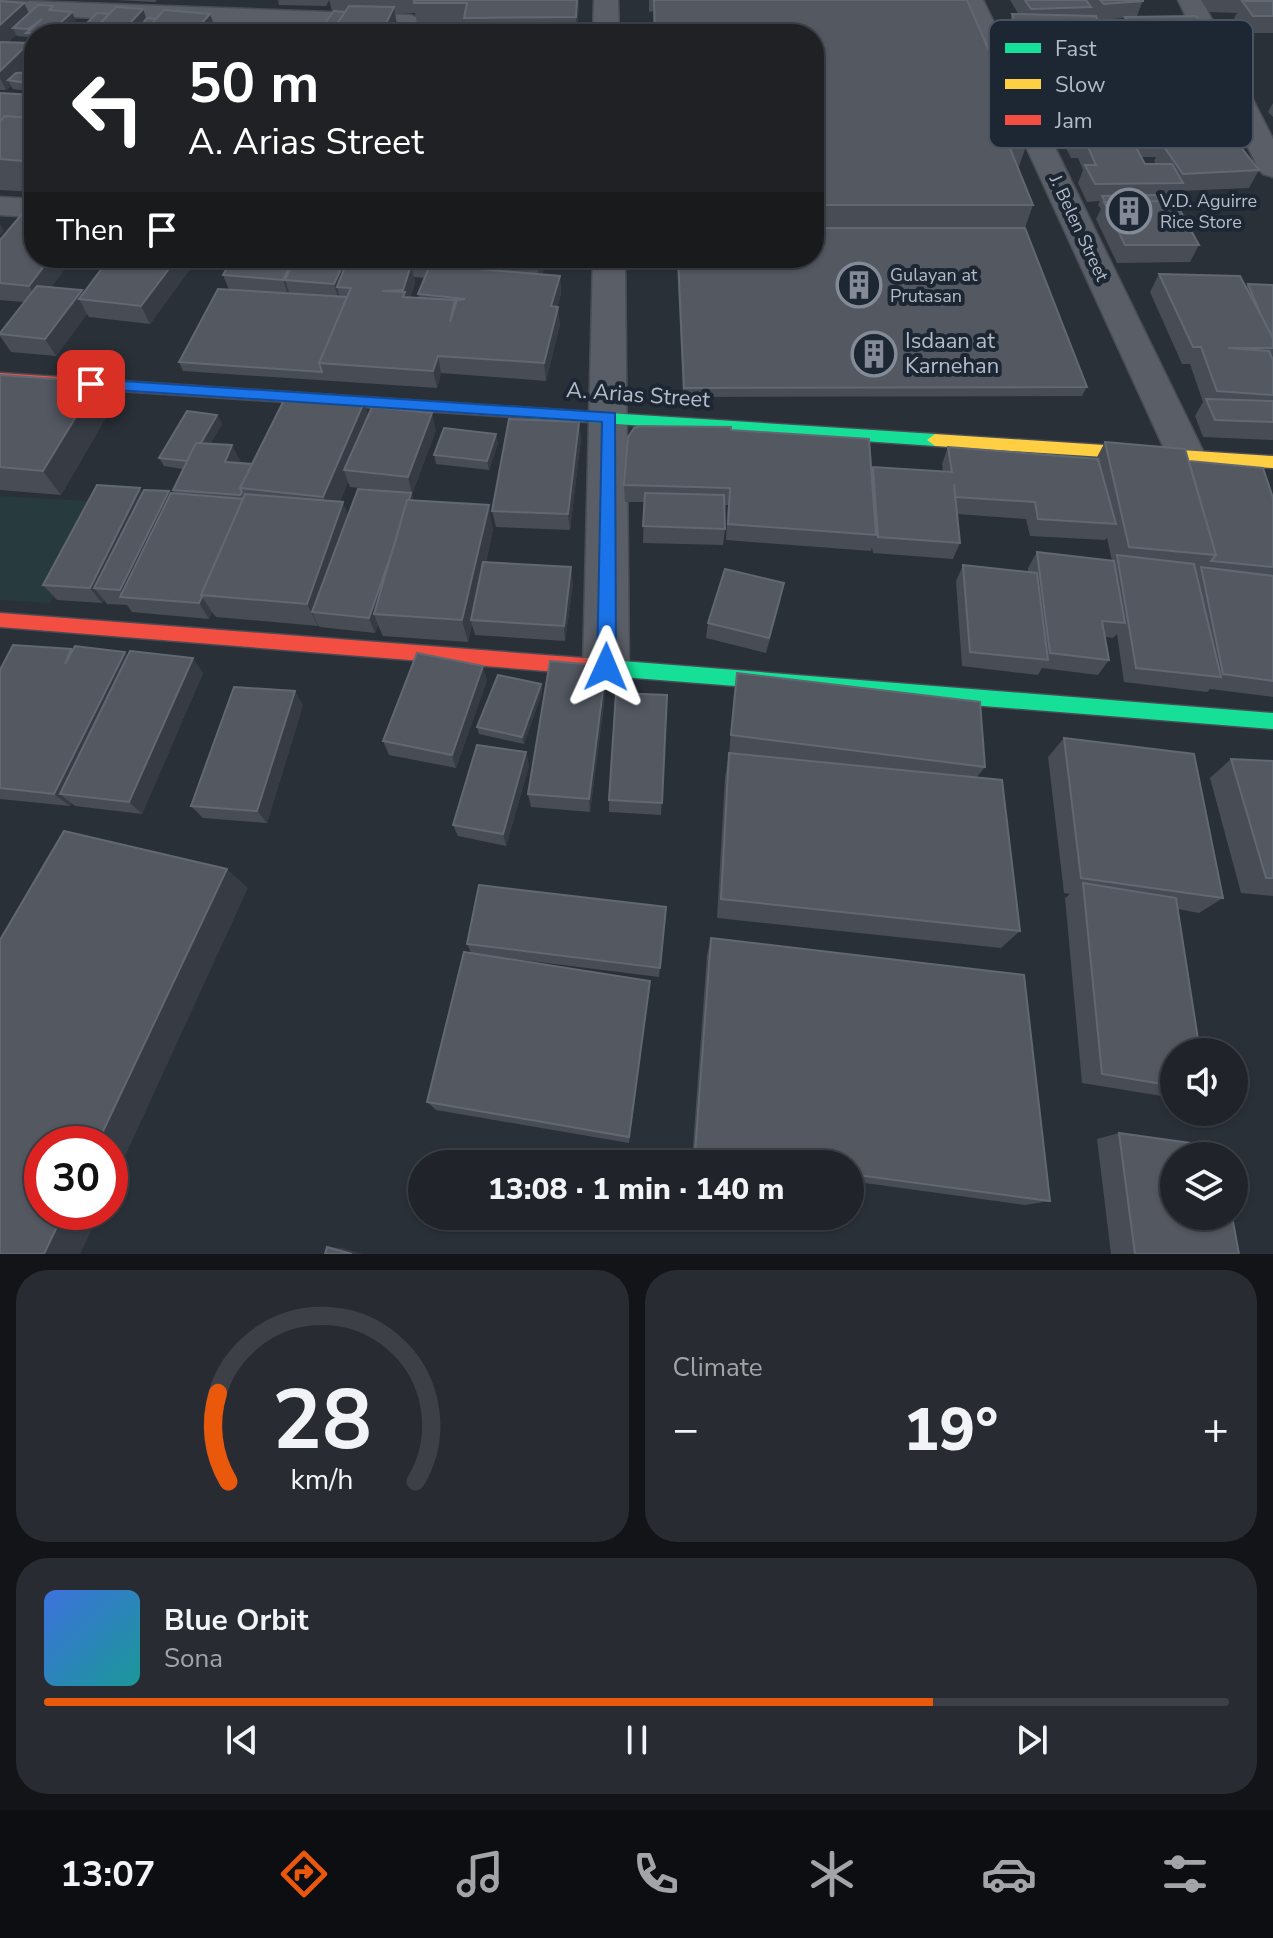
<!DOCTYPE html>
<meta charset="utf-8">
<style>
body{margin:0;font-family:"Nunito Sans",sans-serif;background:#282c32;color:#f1f3f6;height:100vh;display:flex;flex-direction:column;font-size:30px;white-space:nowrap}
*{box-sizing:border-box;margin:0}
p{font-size:26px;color:#a2a4a8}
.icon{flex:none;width:44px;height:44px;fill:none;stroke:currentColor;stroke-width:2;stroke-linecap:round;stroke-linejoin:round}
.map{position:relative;height:1254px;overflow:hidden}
.drawer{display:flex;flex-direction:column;gap:16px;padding:16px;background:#121417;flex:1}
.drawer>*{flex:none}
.hud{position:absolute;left:24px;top:24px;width:800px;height:244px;border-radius:32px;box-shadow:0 2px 6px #0004,0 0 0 2px #3d4147;background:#202124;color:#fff;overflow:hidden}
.buttons{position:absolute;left:1160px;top:1038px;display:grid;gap:16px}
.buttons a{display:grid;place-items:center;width:88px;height:88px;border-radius:50%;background:#20242a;box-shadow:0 2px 6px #0004,0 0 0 2px #3d4147;font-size:40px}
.speed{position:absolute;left:24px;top:1126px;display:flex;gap:16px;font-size:40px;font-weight:700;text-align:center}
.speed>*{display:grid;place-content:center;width:104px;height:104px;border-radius:50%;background:#20242a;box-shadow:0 2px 6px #0004,0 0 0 2px #3d4147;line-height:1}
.speed .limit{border:12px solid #d22;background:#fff;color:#111}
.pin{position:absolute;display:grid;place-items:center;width:68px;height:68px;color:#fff;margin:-34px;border-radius:16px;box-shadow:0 4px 12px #0006}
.me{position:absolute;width:88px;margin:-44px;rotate:1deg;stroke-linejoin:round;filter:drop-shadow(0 0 6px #0008)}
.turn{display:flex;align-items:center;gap:28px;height:168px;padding:0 32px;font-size:36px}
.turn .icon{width:104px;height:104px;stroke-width:2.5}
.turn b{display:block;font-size:56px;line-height:68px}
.then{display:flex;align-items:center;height:76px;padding:0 32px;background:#0003;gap:16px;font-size:30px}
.big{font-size:60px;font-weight:800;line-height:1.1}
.drawer .widget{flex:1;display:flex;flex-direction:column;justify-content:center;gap:12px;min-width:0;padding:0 28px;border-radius:32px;background:#282c32}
.drawer .dial{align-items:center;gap:0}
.dial svg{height:208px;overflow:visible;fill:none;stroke:#3d4147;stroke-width:7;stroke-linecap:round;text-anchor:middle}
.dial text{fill:#f1f3f6;stroke:none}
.song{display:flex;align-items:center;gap:24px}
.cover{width:96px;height:96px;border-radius:12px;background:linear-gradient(135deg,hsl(220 70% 55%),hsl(180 70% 35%))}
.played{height:8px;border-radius:4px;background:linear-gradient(90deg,#ea580c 75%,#3d4147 75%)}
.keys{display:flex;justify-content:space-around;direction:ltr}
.heat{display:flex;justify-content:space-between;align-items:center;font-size:44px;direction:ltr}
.drawer .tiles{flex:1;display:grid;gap:16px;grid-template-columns:1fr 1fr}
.widget:last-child{grid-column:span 2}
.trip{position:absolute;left:408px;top:1150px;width:456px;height:80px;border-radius:40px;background:#20242a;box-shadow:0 2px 6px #0004,0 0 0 2px #3d4147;font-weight:800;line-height:80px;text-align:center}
.dock{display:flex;height:128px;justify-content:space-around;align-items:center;background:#0d0e11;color:#a2a4a8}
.dock .icon{width:56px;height:56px}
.dock .active{color:#ea580c}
.dock b{font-size:36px;color:#f1f3f6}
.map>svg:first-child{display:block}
.green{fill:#273a3e}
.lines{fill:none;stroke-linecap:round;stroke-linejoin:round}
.street-casing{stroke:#484c55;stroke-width:3}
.fast-casing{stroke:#484c55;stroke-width:3}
.slow-casing{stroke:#484c55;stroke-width:3}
.jam-casing{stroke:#484c55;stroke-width:3}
.street{fill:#5a5e66;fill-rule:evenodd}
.fast{fill:#16e098;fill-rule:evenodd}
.slow{fill:#ffcf43;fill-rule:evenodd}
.jam{fill:#f24e42;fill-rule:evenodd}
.wall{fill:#474c55;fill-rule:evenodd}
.shaded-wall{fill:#373c44}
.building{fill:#535861;stroke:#626872;stroke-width:2}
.route{fill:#1a73e8;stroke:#114b97;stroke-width:2}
.labels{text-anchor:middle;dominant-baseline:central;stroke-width:8;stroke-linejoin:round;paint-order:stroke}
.far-poi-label{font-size:18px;fill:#b4bcc9;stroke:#1d2633;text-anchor:start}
.far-street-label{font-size:18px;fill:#b4bcc9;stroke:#1d2633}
.poi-label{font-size:22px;fill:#b4bcc9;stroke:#1d2633;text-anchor:start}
.street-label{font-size:22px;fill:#b4bcc9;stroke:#1d2633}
.key{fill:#1d2633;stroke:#4a5360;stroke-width:2}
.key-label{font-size:22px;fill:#b4bcc9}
</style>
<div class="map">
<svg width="1273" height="1254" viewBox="0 0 1273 1254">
<rect width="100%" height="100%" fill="#2a3038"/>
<path class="green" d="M0 496 105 502 50 603 0 600Z"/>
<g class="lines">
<g class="street-casing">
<path id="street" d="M0 0 410 15 419 18 423 23 419 28 410 31 0 14Z
M594 0H618L619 34H593Z
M959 0H983L1206 457 1201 467 1187 471 1173 467 1168 457Z
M1178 0H1202L1273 139V177L1263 174 1258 168Z
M0 197 34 199V217L0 215Z
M593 258H625L629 667 622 681 606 686 590 681 583 667Z"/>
</g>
<g class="fast-casing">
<path id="fast" d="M530 408 935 434 943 440 935 446 530 418 522 413Z
M584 658 1273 713V729L584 674 577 672 575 666 577 660Z"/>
</g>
<g class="slow-casing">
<path id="slow" d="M935 434 1273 456V468L935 446 927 440Z"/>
</g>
<g class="jam-casing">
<path id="jam" d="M0 373 530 408 538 413 530 418 0 383Z
M0 613 584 658 591 660 593 666 591 672 584 674 0 627Z"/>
</g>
<use href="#street" class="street"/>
<use href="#fast" class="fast"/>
<use href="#slow" class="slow"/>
<use href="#jam" class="jam"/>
</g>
<path class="wall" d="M2 0H29L28 2Z
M115 0H157L155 2Z
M278 0H579L577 34H467L466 27 418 28 415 13 395 14 398 31 345 12 346 11H332L329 0 326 6 279 5Z
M649 0H967L1028 141 1018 169 1033 205 1025 228 1087 387 1082 396 683 397 677 258H814V34H654L653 11 649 12Z
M1010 0H1143L1137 16 1213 39 1205 56H1193L1198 63 1190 80H1127L1133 89 1126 106 1045 107 1033 83 1035 80H1028L1019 57 1020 54H1015L1007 31 1012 14 1019 15ZM1124 18 1120 31H1101L1098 20Z
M1201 0H1273V33H1245L1234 18 1237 13 1209 12Z
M0 1 24 3 29 13 55 11 76 21 34 34V42H30L28 37 17 36 16 35 8 42 29 43 34 53V63L24 72H34V92L13 89 11 86 6 90H0Z
M146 19 216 30 212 34H90L92 32H89L86 24Z
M0 93 34 95V192L0 190Z
M1273 103V117L1268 112Z
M1063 113 1234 139 1233 141 1259 170 1249 188 1179 191 1174 200 1159 201 1199 245 1190 262 1117 263 1096 219 1101 209 1098 205 1100 201 1087 202 1078 183 1083 170 1078 158H1071L1057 130ZM1141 157H1156L1154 161 1156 164H1145Z
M0 240 34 258H73L51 287 82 290 83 293 120 260 119 258H198L150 324 89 317 87 314 56 356 11 352 0 336V333L24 302 0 300Z
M233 258H547L542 275 560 276 561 294 557 307 560 324 546 381 441 373 437 388 183 371 179 362 229 290 223 275ZM414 277 425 278 418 294 419 298H410L415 283Z
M1159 274 1246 287 1248 284 1273 285V440L1203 437 1195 416 1203 402 1190 364H1182L1150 292Z
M0 375 112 407 61 495 0 490Z
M217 415 222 424 210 444 232 445 240 463 252 464 368 415 436 430 412 494 413 500 493 529 486 562 573 583 565 641 475 635 472 625 468 642 383 636 378 625 375 633 320 627 318 625V626L216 617 212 612 209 619 132 612 127 605 107 604 104 600 102 603 57 600 43 585 143 492 175 494 173 490 183 469 164 466 159 458ZM348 482 350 487 390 491 348 515 340 502Z
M579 422 581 439 570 530 496 527 492 511Z
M731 430 872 472 873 467 943 472 942 464 948 447 1096 459 1105 442 1189 461 1273 498V697L1210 689 1207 692 1124 682 1117 634 1113 638 1105 637 1109 660 1098 675 1042 668 1038 675 962 666 956 581 963 565 1028 572V568L1037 552 1112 561 1107 538 1105 540 1030 536 1026 519 957 514 960 543 953 559 873 553 872 547 871 551 726 540 728 505H724L725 529 723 545 643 543 644 502H625L624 485Z
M498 443 489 470 436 464 434 455Z
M781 599 766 653 706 638 708 623Z
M71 649 73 651 128 655 203 673 142 814 75 806 71 803 70 806 0 799V670Z
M606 666 607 680 590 812 531 807 528 794Z
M737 673 985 767 977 777 1020 931 1001 948 717 918 725 777 729 754 734 693Z
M487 680 456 768 389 755 383 741Z
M541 684 542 692 524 744 479 734 477 727Z
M667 695 661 815 609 812V800Z
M303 705 267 823 203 818 191 806Z
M1064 738 1223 898 1199 913 1178 909 1174 1098 1082 1083 1065 898 1070 894 1064 893 1048 757Z
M526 752 529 766 506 846 458 836 453 825Z
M1231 759 1273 761V896L1241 893 1210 778Z
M666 907 659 977 497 957 650 981 629 1143 436 1110 427 1102 471 953 467 944Z
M711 938 1050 1201 1025 1205 850 1181V1164H724L692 1160 707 955Z
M1119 1133 1239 1254H1111L1097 1139Z"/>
<path class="shaded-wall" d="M577 0H579L577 34 576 17Z
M24 3 32 20 13 28 16 35 0 50V25Z
M394 7 398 31 397 34H381Z
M143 9 149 26 142 34H120Z
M72 12 76 21 62 34 56 27Z
M210 14 216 30 212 34H192Z
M29 43 34 53V63L16 81 8 80 11 86 6 90 0 78V71Z
M34 146V175L31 174 34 183 22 161Z
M0 224 4 231 0 236Z
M50 258H73L40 303 29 286Z
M177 258H198L150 324 141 306Z
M294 258 285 280 290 295 289 298 283 280Z
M346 258H350L353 270 337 287 340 298 339 301 334 284Z
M540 258H547L540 285 538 268Z
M411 265 415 283 408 305 403 297 404 294 403 290Z
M560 276 561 294 553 324 551 306Z
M82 290 88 300 79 299 87 314 56 356 45 339Z
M558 307 560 324 546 381 544 363Z
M438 356 441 373 437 388 433 371Z
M97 382 112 407 61 495 43 471Z
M364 402 372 426 344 470 348 482 332 521 323 497Z
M432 413 436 430 412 494 408 477Z
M217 415 222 424 195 470 190 462Z
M579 422 581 439 570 530 568 514Z
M496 434 498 443 489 470 487 461Z
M232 445 241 462 234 478 225 462Z
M140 488 151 504 94 588 104 600 102 603 90 588Z
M169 491 179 508 125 597 120 590Z
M411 493 416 510 374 614 378 625 375 633 369 618Z
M343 502 352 526 312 612 318 625V626L307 604Z
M489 505 493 529 473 620H471L472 625 468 642 462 620Z
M571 567 573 583 565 641 564 626Z
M202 597 212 612 209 619 199 603Z
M125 652 137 666 60 794 71 803 70 806 54 794Z
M193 658 203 673 142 814 129 802Z
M483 666 487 680 456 768 452 755Z
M606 666 607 680 590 812 589 799Z
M541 684 542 692 524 744 522 737Z
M295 691 303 705 267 823 257 811Z
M526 752 529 766 506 846 503 834Z
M227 869 248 888 110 1189V1144H97Z
M650 981 649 993 629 1143V1137Z
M64 1212H100L80 1254H44Z
M327 1247 342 1248 363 1254H352Z"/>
<path class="building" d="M414 0H577L576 17 464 18 467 3H414Z
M654 0H967L1028 141H1007L1033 205H814V34H655Z
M1025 0H1086L1091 7 1031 9Z
M1100 0H1143V1L1104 4Z
M0 1 24 3 0 25Z
M1242 1H1273V16H1253Z
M38 5 53 6 49 10 72 12 56 27 83 30 79 34 26 33 42 19 28 29 13 28Z
M349 6 394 7 381 34H330Z
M116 7 143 9 120 34H90Z
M164 10 210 14 192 34H142Z
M334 11 345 12 330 34H317Z
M97 13 109 14 99 25 86 24Z
M1012 14 1096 16 1104 38 1020 37Z
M1196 16 1213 39 1152 41H1184L1198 63H1120L1108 40 1141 41 1125 17Z
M147 18 156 19 142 34H134Z
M409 33 452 34H408Z
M0 42 29 43 0 71Z
M34 72V84L8 80 16 73Z
M0 93 34 95V118L5 116 0 121Z
M1215 111 1234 139 1096 140 1133 142 1145 164H1172L1183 183 1095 184 1085 165H1096L1085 140 1078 141 1063 113Z
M5 116 34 118V146L22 161 0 159V121Z
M1236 141 1259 170 1183 174 1162 144Z
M1156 195 1160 201 1105 202 1102 196Z
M1175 201 1199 245H1125L1104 202Z
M27 208H34V258H50L29 286 0 283V240Z
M814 228H1025L1087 387 684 388 678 258H814Z
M128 258H177L141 306 79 299 109 259 130 261 127 260Z
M233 258H294L283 280 223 275Z
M295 258H346L334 284 285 280Z
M370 258H468L466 262Z
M470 258H540L538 268 469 263Z
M347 262 411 265 403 290 382 291 405 292 403 297 455 300 450 322 457 300 465 299 418 294 430 265 560 276 551 306 558 307 544 363 438 356 433 371 319 363 351 288 337 287Z
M1159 274 1240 276 1273 338V348H1228L1269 351 1273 360V395L1217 391 1201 347H1193Z
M1248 284 1273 285V338L1261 315Z
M37 286 82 290 45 339 0 334V333Z
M218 289 347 297 319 363 322 372 179 362Z
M0 375 97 382 43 471 0 467Z
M287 394 364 402 323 497 240 488Z
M1206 399 1273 401V422L1215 420Z
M372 407 432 413 408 477 344 470Z
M187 411 217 415 201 443H196L187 461 159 458Z
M509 419 579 422 568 514 492 511Z
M640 426 731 427V430L869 439 876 535 728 524 730 488 624 485 628 437 634 428Z
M444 428 496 434 487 461 434 455Z
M1105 442 1185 449 1216 555 1129 547Z
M196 443 232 445 225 462 252 464 240 488 242 492 240 495 173 490Z
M948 447 1098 459 1116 524 1038 519 1035 502 955 497 954 484 960 543 878 537 873 467 952 472Z
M1189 461 1263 468 1273 498V567L1211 561 1216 555Z
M97 485 140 488 90 588 43 585Z
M358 489 411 493 409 500H407L395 543 369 618 312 612Z
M144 490 169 491 120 590 94 588Z
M171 493 243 499 201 595 202 597 199 603 120 597Z
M645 493 724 495 725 529 643 526Z
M245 494 343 502 307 604 201 595Z
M407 500 489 505 462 620 374 614Z
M1037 552 1114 561 1125 623 1102 621 1109 660 1050 653Z
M1117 555 1194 564 1221 677 1136 668Z
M483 562 571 567 564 626 471 620Z
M963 565 1037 573 1048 660 970 652Z
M1201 567 1273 576V681L1223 674Z
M725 569 784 583 769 638 708 623Z
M13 645 71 649 65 664 75 646 125 652 54 794 0 788V670Z
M130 651 193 658 129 802 60 794Z
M417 653 483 666 452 755 383 741Z
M550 661 606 666 589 799 528 794Z
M737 673 980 702 985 767 731 735Z
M498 675 541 684 522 737 477 727Z
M234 687 295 691 257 811 191 806Z
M616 693 667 695 662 803 609 800Z
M1064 738 1194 754 1223 898 1081 878Z
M477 745 526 752 503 834 453 825Z
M729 753 1002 780 1020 931 721 899Z
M1231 759 1273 761V878H1266Z
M64 831 227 869 97 1144H42V1212H64L44 1254H0V940Z
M1083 883 1176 898 1200 1052H1174V1086L1102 1074Z
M479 885 666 907 660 968 467 944Z
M711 938 1024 975 1050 1201 850 1174V1164H777L695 1153Z
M464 952 650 981 629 1137 427 1102Z
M1119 1133 1219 1147 1221 1156H1174V1216H1232L1239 1254H1135Z
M327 1247 352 1254H325Z"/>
<path class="route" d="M91 379 615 413 616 667 613 672H600L597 667 602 422 86 388V381Z"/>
<defs>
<g id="building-ring" transform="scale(2.3)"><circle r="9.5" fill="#1d2633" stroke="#848b96" stroke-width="1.5"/><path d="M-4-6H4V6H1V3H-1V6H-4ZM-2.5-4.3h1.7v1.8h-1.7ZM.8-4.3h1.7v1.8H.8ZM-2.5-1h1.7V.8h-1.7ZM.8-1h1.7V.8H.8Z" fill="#848b96"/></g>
</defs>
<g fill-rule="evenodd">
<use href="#building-ring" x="1129" y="211"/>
<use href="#building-ring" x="859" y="285"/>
<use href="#building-ring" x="874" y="354"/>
</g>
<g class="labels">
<g class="far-poi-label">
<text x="1160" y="201">V.D. Aguirre<tspan x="1160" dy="21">Rice Store</tspan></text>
<text x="890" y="275">Gulayan at<tspan x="890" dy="21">Prutasan</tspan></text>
</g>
<g class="far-street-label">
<text transform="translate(1079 228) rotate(65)">J. Belen Street</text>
</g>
<g class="poi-label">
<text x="905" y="341">Isdaan at<tspan x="905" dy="25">Karnehan</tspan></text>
</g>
<g class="street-label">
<text transform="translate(638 395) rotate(4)">A. Arias Street</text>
</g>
</g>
<rect x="989" y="20" width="264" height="128" rx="12" class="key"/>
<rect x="1005" y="43" width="36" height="10" fill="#16e098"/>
<rect x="1005" y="79" width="36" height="10" fill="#ffcf43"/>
<rect x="1005" y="115" width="36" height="10" fill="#f24e42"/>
<g class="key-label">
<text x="1055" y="56">Fast</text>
<text x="1055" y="92">Slow</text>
<text x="1055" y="128">Jam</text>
</g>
</svg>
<div class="buttons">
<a><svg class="icon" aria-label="sound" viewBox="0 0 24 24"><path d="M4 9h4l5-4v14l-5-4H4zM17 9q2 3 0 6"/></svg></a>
<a><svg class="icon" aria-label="layers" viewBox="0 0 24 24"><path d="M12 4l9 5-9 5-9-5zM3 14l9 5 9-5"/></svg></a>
</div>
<div class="speed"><div class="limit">30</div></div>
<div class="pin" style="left:91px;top:384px;background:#d93025"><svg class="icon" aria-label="arrive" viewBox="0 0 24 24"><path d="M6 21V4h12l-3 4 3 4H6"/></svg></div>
<svg class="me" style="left:606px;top:667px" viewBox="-20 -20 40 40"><path d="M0-17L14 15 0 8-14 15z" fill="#1a73e8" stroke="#fff" stroke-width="4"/></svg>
<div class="trip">13:08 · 1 min · 140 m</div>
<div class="hud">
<div class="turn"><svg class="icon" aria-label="left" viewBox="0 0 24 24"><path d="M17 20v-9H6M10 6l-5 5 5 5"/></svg><div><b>50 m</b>A. Arias Street</div></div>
<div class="then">Then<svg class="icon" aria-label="arrive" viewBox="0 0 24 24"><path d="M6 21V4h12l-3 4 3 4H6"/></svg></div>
</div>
</div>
<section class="drawer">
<div class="tiles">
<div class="widget dial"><svg viewBox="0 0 100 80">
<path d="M14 69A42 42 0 1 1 86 69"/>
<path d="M14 69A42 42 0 0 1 10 35" stroke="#ea580c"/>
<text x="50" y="56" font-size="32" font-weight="700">28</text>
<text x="50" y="72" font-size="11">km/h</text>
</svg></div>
<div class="widget"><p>Climate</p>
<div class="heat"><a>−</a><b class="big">19°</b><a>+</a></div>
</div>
<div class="widget">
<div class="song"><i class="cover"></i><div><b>Blue Orbit</b><p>Sona</p></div></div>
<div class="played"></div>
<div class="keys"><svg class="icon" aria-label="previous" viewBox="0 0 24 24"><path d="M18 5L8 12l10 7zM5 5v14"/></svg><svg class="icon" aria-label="pause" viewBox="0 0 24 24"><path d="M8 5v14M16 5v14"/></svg><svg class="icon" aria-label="next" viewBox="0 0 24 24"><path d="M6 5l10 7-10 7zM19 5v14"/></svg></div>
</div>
</div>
</section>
<nav class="dock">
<b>13:07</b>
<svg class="icon active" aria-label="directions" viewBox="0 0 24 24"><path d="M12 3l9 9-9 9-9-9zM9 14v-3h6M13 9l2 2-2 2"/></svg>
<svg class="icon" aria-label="music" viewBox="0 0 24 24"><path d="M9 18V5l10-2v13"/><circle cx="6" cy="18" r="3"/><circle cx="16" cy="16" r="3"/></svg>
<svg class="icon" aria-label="phone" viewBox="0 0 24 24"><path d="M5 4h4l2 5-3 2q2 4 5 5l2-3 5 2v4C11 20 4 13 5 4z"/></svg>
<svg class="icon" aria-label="climate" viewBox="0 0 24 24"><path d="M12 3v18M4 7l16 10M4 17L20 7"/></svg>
<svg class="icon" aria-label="car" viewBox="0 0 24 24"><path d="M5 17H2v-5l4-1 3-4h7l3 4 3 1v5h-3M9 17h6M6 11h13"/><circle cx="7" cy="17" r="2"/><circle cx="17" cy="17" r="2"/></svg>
<svg class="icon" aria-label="filters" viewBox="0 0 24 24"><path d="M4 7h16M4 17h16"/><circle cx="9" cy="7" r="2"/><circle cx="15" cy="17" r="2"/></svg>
</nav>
